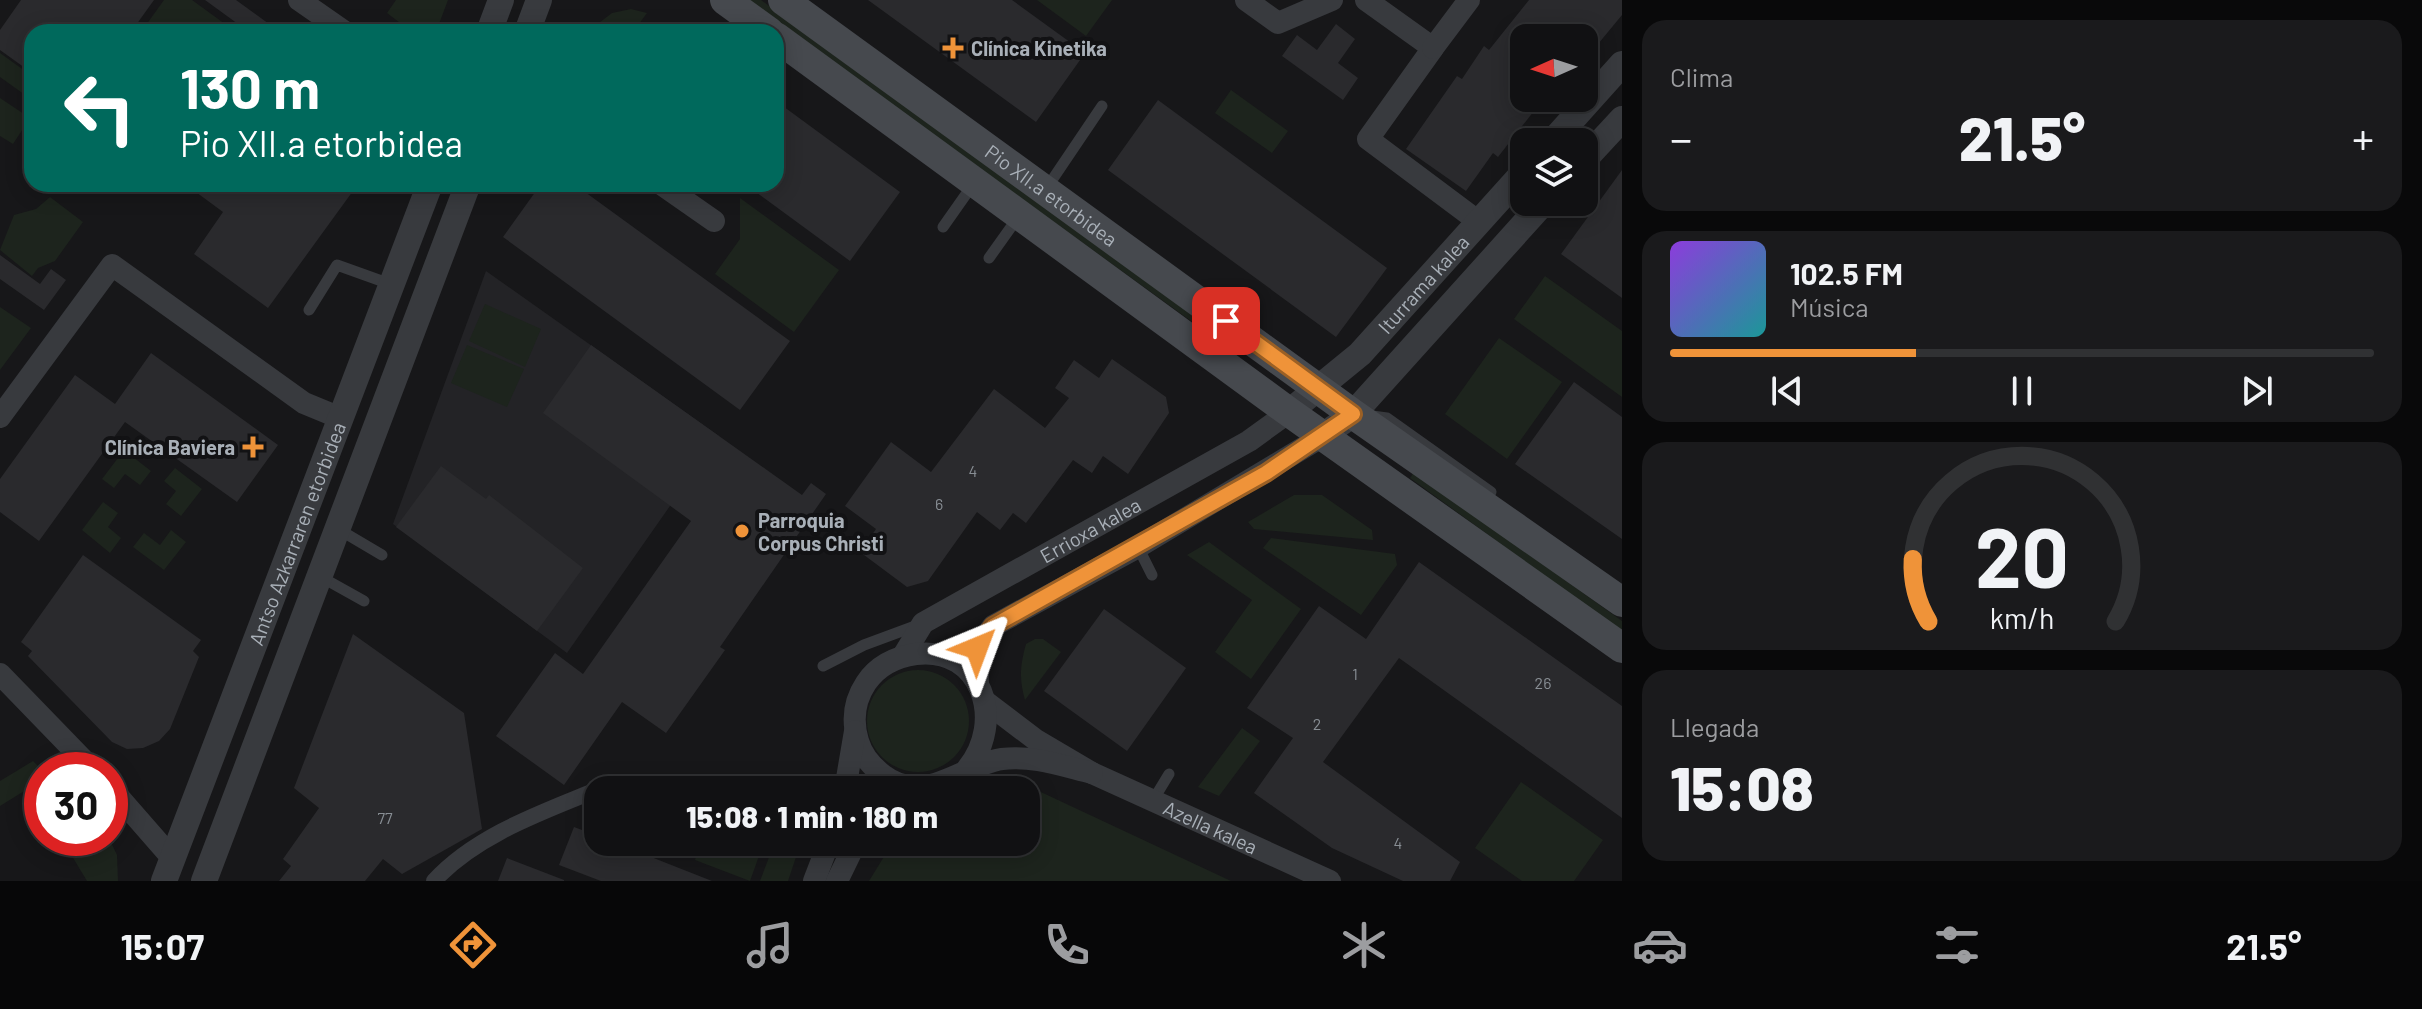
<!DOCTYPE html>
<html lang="es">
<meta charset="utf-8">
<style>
body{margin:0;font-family:Barlow,sans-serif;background:#1a1a1c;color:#f1f3f6;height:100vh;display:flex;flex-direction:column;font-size:30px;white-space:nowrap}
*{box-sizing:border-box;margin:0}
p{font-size:26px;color:#9c9da0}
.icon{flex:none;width:44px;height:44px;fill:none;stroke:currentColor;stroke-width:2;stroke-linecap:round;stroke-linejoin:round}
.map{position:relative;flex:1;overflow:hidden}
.details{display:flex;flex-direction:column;gap:20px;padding:20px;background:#09090a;width:800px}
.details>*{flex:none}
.banner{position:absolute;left:24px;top:24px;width:760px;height:168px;border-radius:24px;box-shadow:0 4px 20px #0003,0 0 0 2px #303133;background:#00695c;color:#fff;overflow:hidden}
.needle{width:52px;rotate:267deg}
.buttons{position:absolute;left:1510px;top:24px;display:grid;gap:16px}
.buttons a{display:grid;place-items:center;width:88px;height:88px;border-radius:16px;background:#111113;box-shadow:0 4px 20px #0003,0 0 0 2px #303133;font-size:40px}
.speed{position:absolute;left:24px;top:752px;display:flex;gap:16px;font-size:40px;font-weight:700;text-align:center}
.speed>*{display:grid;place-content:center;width:104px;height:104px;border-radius:50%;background:#111113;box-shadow:0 4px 20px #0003,0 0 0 2px #303133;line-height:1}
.speed .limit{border:12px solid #d22;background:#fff;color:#111}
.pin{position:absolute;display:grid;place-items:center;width:68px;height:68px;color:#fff;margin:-34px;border-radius:16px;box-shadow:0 4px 12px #0006}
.me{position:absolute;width:88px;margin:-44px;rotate:44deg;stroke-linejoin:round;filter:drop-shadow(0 0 6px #0008)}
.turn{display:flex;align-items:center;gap:28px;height:168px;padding:0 24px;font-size:36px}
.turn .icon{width:104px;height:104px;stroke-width:2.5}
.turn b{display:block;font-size:56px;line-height:68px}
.big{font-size:60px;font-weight:800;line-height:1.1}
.details .widget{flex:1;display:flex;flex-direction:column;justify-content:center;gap:12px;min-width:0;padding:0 28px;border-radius:24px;background:#1a1a1c}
.details .dial{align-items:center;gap:0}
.dial svg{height:208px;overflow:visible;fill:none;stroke:#303133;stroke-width:7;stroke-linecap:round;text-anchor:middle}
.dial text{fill:#f1f3f6;stroke:none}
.song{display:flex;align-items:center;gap:24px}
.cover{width:96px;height:96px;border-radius:12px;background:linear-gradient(135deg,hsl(270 70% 55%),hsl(180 70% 35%))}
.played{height:8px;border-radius:4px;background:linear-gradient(90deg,#ef9339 35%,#303133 35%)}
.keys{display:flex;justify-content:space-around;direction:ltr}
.heat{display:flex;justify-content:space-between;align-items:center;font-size:44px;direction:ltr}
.trip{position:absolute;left:584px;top:776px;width:456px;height:80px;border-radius:24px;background:#111113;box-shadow:0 4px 20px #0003,0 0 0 2px #303133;font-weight:800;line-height:80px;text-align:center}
.tab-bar{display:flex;height:128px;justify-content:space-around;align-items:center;background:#070708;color:#9c9da0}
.tab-bar .icon{width:56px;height:56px}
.tab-bar .current{color:#ef9339}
.tab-bar b{font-size:36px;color:#f1f3f6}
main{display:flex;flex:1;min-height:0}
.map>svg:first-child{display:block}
.built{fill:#232326}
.green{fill:#1d241d}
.building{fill:#2a2a2d}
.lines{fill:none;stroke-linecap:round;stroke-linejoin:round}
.service{stroke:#383a3e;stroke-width:11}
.pedestrian{stroke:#383a3e;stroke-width:16}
.minor{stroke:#383a3e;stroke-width:22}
.tertiary{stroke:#383a3e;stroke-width:26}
.secondary{stroke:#46494e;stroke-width:30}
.route-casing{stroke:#9b6025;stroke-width:20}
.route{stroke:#ef9339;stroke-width:14}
.poi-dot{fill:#ef9339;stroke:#121214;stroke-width:3}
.labels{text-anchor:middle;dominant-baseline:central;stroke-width:8;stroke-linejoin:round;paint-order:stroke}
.number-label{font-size:16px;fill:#888e94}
.poi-label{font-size:20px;font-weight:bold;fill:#a9b0b8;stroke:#121214;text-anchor:start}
.street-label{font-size:20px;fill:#a9b0b8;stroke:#121214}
</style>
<main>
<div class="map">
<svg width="1622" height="881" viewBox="0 0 1622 881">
<rect width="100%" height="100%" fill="#171719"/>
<path class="built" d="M486 271 719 436 567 653 393 524Z"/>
<path class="green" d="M164 0H192L236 32H141Z
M396 0H448L436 32H412L387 13Z
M747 0H761L1243 348 1238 355Z
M1037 0H1112L1086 36Z
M631 9 647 13 633 32H587L612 13Z
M0 53 32 76V100L0 77Z
M1231 90 1288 131 1272 153 1215 113Z
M0 98 30 118 13 144 0 136Z
M50 197 83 222 55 261 38 268 32 276 0 250 14 215 36 209Z
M740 198 839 270 794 332 715 274 740 239Z
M1545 276 1622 331V397L1514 319Z
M485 304 541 329 525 367 469 341Z
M0 307 31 328 0 370Z
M1499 338 1562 382 1507 459 1445 414Z
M467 345 524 369 507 407 451 383Z
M124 450 151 471 140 485 125 474 114 488 102 479Z
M175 468 202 489 181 516 166 504 176 491 164 481Z
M1414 472 1622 621V632L1410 478Z
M1294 495H1322L1372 530 1373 540 1254 529 1248 522Z
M103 502 118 513 108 527 121 538 110 553 82 530Z
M171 530 186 542 164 570 133 547 144 533 160 545Z
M1271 538 1395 554 1397 565 1361 615 1263 548Z
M1209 542 1301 609 1251 679 1215 652 1252 600 1187 555Z
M1035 639H1043L1061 652 1025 700C1019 679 1020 666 1026 644Z
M867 721a51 51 0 1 1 102 0a51 51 0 1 1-102 0Z
M1242 728 1260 741 1219 796 1198 787Z
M33 761 42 770V780L0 806V781Z
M1521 782 1603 840 1574 881H1522L1475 848Z
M1005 783 1028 786 1231 881H869L893 842H1026V790H987Z
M61 838H109L117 855 118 881H87Z
M701 842H764L750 881 695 860Z
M774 844 796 857 788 881H760Z"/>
<path class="building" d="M21 0H154L131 32H32V73L0 50V30Z
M205 0H236L280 32H249Z
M868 0H1012L1085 53 1036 122Z
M1529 0H1622V15L1584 61V38H1524V98H1544L1498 157 1493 153 1466 191 1406 149 1457 76 1462 79 1484 46 1489 50Z
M1336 24 1355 39 1338 63 1358 78 1343 100 1282 56 1297 35 1317 50Z
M1158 100 1387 268 1336 337 1108 170Z
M776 101 900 192 850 261 745 184H776Z
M1622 170V298L1561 254Z
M185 184H358L268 308 194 254 223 212Z
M541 184H574L790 341 740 410 503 237Z
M0 255 40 284 51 269 66 280 44 310 0 279Z
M591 345 802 495 811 483 826 494 720 647 725 650 666 733 622 702 564 785 496 736 555 653 583 674 691 521 543 413Z
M151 353 278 445 237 502 125 422 39 541 0 512V479L75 375 115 404Z
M1112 359 1166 397 1169 413 1128 474 1103 456 1092 473 1073 460 1026 523 1013 513 1000 530 977 512 928 581 907 587 860 552 876 529 845 506 891 442 931 472 994 389 1045 428 1069 398 1055 388 1074 360 1099 378Z
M1574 382 1622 417V539L1515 464Z
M441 466 486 499 489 495 583 568 537 631 396 527Z
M83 555 201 640 193 651 199 657 170 729 159 741 143 748 127 749 112 742 28 656 32 651 21 642Z
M1419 562 1622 706V818L1399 658 1323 762 1460 862 1450 881H1403L1332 848 1254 793 1293 738 1247 708 1319 606 1366 639Z
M1104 609 1186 668 1127 751 1044 691Z
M353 634 464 713 482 829 402 874 383 859 365 881H279L291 866 283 859 319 808 294 788Z
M574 827 598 836V842H613L712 881H601L559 865Z
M507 858 564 880V881H498Z"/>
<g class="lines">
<path class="service" d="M1046 189 1102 106
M943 227 974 183
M989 258 1019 216
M309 310 337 265 390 284
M1372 416 1387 418 1491 492
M338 529 382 555
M1138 547 1152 575
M321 577 364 601
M823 666 864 645 918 625
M1152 802 1169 774"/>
<path class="pedestrian" d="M434 881C476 835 543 812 599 789L614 790"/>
<g class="minor">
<path d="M299 0 345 32"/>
<path d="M1246 0 1278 23 1332 0"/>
<path d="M1366 0 1433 48 1368 139 1479 222"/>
<path d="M1433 48 1469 0"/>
<path d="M661 184 714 221"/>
<path d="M0 417 112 265 304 403 338 417"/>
<path id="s1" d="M903 656 923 623 1249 441 1289 412"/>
<path d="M0 674 93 770"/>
<path d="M978 685 977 648 993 626 1138 547 1323 436"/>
<path id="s2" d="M986 702 1036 740 1092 773 1330 881"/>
<path d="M967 769C1006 722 982 646 916 654 895 657 878 665 866 683 854 701 852 721 858 741 862 755 871 766 883 775 925 807 961 765 1002 759 1032 755 1063 766 1092 773"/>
<path d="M110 787 172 858"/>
<path d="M845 790 855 731"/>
<path d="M814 881 829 842"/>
<path d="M837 881 856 842"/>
</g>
<g class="tertiary">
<path d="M489 32 501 0"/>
<path d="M527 32 539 0"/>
<path d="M1552 142 1622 64"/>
<path d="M1584 160 1622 119"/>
<path id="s3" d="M1289 412 1360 354 1524 172"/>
<path d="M1323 436 1353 414 1544 202"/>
<path id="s4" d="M164 881 430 184"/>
<path d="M204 881 468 184"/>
</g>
<g class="secondary">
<path d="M725 0 769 32"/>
<path id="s5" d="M783 0 1353 414 1622 602"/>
<path d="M776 37 1289 412 1622 648"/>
</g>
</g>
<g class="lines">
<g class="route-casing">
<path id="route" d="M977 648 993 626 1266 473 1353 414 1226 321"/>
</g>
<use href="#route" class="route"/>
</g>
<g class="poi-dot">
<path d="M949 36h8v8h8v8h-8v8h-8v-8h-8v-8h8z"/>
<path d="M249 435h8v8h8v8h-8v8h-8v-8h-8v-8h8z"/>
<circle cx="742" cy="531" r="8"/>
</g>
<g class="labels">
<g class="number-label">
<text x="973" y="470">4</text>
<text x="939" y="503">6</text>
<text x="1355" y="673">1</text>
<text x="1543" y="682">26</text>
<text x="1317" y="723">2</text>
<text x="385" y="817">77</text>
<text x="1398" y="842">4</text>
</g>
<g class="poi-label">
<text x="971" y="48">Clínica Kinetika</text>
<text x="235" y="447" text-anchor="end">Clínica Baviera</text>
<text x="758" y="520">Parroquia<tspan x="758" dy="23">Corpus Christi</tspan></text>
</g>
<g class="street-label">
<text stroke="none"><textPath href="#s5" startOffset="332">Pio XII.a etorbidea</textPath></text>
<text stroke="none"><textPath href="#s3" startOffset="186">Iturrama kalea</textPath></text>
<text stroke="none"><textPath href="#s1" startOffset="230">Errioxa kalea</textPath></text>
<text stroke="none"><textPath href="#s4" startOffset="372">Antso Azkarraren etorbidea</textPath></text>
<text stroke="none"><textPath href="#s2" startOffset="258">Azella kalea</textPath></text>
</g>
</g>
</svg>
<div class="buttons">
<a><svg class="needle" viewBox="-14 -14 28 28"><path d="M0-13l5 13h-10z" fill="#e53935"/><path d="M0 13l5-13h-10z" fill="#9c9da0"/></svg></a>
<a><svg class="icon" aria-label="layers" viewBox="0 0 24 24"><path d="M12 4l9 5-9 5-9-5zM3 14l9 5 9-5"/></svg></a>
</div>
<div class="speed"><div class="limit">30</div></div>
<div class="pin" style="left:1226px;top:321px;background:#d93025"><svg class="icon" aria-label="arrive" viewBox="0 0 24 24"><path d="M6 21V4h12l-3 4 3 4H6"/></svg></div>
<svg class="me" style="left:977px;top:648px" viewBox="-20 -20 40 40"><path d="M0-17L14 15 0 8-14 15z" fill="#ef9339" stroke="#fff" stroke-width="4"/></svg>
<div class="trip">15:08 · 1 min · 180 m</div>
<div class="banner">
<div class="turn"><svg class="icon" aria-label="left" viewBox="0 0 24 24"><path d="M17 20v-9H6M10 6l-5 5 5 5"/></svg><div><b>130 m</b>Pio XII.a etorbidea</div></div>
</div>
</div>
<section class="details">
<div class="widget"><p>Clima</p>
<div class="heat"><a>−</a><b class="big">21.5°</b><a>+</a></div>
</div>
<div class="widget">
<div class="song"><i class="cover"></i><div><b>102.5 FM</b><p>Música</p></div></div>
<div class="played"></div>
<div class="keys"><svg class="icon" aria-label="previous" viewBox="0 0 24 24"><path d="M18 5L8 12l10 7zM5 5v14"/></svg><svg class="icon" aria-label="pause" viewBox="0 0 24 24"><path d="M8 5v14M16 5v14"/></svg><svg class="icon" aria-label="next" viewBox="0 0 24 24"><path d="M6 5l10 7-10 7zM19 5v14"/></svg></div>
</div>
<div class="widget dial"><svg viewBox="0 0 100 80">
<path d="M14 69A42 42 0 1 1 86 69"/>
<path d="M14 69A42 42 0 0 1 8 45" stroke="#ef9339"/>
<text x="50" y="56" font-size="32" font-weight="700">20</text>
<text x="50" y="72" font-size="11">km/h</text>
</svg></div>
<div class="widget"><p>Llegada</p><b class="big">15:08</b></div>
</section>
</main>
<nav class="tab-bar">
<b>15:07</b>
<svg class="icon current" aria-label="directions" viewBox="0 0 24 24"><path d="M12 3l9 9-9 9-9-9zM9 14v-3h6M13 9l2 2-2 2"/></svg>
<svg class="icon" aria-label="music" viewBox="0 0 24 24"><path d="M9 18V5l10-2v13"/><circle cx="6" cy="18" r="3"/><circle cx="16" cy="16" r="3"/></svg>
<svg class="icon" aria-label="phone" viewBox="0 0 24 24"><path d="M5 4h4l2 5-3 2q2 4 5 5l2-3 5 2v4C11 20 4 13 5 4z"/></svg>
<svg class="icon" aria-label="climate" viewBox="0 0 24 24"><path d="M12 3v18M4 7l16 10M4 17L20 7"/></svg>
<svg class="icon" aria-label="car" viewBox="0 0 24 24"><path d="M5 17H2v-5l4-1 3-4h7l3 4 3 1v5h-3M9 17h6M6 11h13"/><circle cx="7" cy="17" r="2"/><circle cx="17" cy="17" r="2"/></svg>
<svg class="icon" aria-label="filters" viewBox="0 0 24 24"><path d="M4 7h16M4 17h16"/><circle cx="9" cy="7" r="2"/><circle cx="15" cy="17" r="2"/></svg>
<b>21.5°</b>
</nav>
